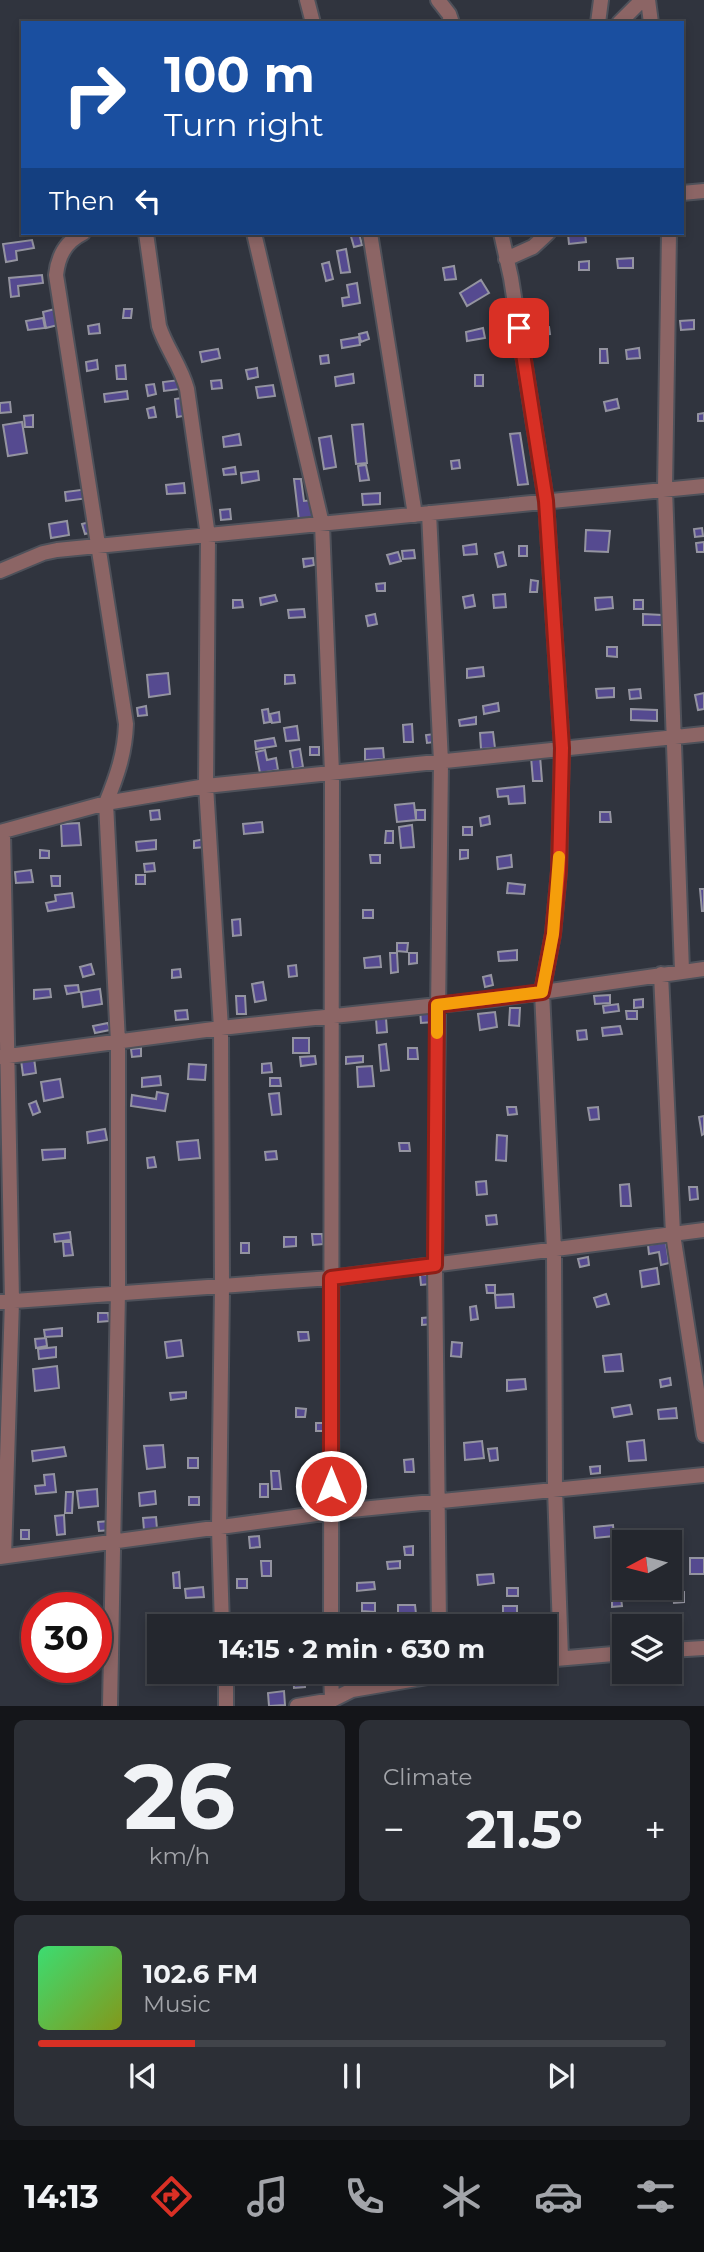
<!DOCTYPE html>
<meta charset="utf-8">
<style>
body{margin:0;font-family:Montserrat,sans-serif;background:#2c2f36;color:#f1f3f6;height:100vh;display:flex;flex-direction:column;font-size:26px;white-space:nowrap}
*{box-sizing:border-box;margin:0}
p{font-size:23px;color:#a3a5aa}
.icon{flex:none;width:38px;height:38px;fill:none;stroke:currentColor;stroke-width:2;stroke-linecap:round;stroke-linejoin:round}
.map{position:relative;height:1706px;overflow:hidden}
.panel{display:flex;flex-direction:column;gap:14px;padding:14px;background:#141519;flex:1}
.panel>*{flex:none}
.guide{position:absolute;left:21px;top:21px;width:663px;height:214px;border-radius:0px;box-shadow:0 4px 10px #0003,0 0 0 2px #41444a;background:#1a4fa0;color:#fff;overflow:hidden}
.needle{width:46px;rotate:263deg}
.controls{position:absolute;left:612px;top:1530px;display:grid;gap:14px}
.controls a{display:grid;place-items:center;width:70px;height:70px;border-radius:0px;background:#24272e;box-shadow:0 4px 10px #0003,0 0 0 2px #41444a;font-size:35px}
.speed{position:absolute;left:21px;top:1592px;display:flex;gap:14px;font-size:35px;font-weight:700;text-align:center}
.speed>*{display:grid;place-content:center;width:91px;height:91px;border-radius:50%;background:#24272e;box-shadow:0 4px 10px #0003,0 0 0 2px #41444a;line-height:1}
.speed .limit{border:10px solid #d22;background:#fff;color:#111}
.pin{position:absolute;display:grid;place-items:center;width:60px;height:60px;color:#fff;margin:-30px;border-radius:14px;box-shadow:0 4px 10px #0006}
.me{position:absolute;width:77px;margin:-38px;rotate:0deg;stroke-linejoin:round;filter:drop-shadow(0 0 5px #0008)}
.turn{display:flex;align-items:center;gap:24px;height:147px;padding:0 28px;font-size:32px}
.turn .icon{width:91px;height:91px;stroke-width:2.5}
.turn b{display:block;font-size:49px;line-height:60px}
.then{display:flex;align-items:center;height:66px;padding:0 28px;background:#0003;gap:14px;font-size:26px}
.big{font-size:52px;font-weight:700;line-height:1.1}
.panel .card{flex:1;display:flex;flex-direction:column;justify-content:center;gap:10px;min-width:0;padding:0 24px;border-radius:10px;background:#2c2f36}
.panel .dial{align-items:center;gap:0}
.dial b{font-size:91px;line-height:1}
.song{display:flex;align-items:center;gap:21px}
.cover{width:84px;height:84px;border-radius:10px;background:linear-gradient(135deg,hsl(140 70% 55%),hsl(70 70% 35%))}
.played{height:7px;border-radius:4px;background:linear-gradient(90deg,#d93025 25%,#41444a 25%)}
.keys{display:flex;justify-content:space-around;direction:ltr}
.heat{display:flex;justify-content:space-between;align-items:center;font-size:38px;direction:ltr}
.panel .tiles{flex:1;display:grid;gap:14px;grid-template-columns:1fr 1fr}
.card:last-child{grid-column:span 2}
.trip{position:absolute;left:147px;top:1614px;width:410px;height:70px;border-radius:0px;background:#24272e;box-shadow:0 4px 10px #0003,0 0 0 2px #41444a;font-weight:700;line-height:70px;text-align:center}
.tab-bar{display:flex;height:112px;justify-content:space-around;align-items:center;background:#0e1012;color:#a3a5aa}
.tab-bar .icon{width:49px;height:49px}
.tab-bar .active{color:#d93025}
.tab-bar b{font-size:32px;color:#f1f3f6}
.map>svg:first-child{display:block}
.building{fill:#554a90;stroke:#9494a0;stroke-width:2}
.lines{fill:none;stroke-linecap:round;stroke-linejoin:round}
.street-casing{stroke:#4e515a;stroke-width:18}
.street{stroke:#8c6565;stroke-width:14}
.route-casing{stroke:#8d1f18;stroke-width:18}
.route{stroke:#d93025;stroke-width:12}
.slow{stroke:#f59e0b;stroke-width:12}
</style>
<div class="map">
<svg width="704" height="1706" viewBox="0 0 704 1706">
<rect width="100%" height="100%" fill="#30343e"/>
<path class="building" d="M350 233H359L362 245 354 247Z
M585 233 586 242 569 244 568 234Z
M32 240 34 248 16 251 17 260 6 262 3 244Z
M346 249 350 272 341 273 337 251Z
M633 258V268H618L617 259Z
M589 261V270H579V262Z
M329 262 333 279 326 281 322 264Z
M454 266 456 279 445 280 443 268Z
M42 275 43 283 18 286 19 296 11 297 9 278Z
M481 280 489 293 467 306 460 293Z
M357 283 360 303 343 306 342 298 349 297 347 285Z
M55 309 58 325 46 328 43 312Z
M124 309H132L131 318H123Z
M43 318 45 328 28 330 26 321Z
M694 320V329L681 330 680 321Z
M99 324 100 333 89 334 88 326Z
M549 327 550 334 540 335V328Z
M483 328 485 338 467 341 466 332Z
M367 332 369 339 361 342 359 334Z
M359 337 360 345 342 348 341 340Z
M639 348 640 358 627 359 626 350Z
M218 349 220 358 202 362 200 352Z
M600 349H607L608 363H600Z
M328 355 329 363 321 364 320 356Z
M97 360 98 369 87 371 86 362Z
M125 365 126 379H117L116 366Z
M257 368 258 377 248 379 246 370Z
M353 374 354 383 336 386 335 377Z
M475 375H483V386H475Z
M179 380 180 389 164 391 163 382Z
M221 380 222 388 212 389 211 381Z
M154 384 156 394 148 396 146 385Z
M273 385 275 396 258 398 256 387Z
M127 391 128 399 105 402 104 394Z
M182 398 183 416 177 417 175 399Z
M617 399 619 408 606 411 604 402Z
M10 402 11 412 0 413V403Z
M154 407 156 417 149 418 147 409Z
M704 413V421H698V414Z
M33 415V427H25L24 416Z
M22 422 27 453 8 456 3 425Z
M363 424 367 463 356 464 352 425Z
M520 433 528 484 518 485 510 434Z
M239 434 241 445 224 447 223 437Z
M331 436 336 467 324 469 319 438Z
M459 460 460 468 452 469 451 461Z
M366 465 369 480 360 481 358 466Z
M235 467 236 474 224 475 223 469Z
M258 471 259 480 242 483 241 473Z
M294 479H301L304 501 313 500 316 519 299 521Z
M184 483 185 493 167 494 166 485Z
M88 489 89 498 66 501 65 492Z
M380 493V504L363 505 362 494Z
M230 509 231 519 221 520 220 510Z
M67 521 69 535 51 538 49 524Z
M90 522 93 532 85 534 82 524Z
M702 528 703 536 695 537 694 529Z
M586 530 610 531 608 552 585 551Z
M704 542V552H697L696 543Z
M476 544 477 554 464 555 463 546Z
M519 546H527V556H519Z
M414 550 415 558 403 559 402 551Z
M398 552 401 561 390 564 387 555Z
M503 552 506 565 498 567 495 554Z
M313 558 314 565 304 567 303 559Z
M531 580 538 581 537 592H530Z
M385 583V591H377L376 584Z
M505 594 506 607 494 608 493 595Z
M275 595 277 601 261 605 260 598Z
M473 595 475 606 465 608 463 597Z
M612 597 613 608 596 610 595 598Z
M233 600H242L243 607 233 608Z
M634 600H643V609H634Z
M304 609 305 617 289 618 288 610Z
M375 614 377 624 368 626 366 616Z
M643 614 662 615V625H643Z
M607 647H617V657L607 656Z
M483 667 484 676 467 678V669Z
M168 673 170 694 149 697 147 675Z
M285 675H294L295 683 285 684Z
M614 688V697L597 698 596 689Z
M640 689 641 698 630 699 629 690Z
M704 693V709L698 710 695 695Z
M498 703 499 711 484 714 483 706Z
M146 706 147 715 138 716 137 708Z
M268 709 270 722 264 723 262 710Z
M631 709 657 710V721L631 720Z
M279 712 280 722 272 723 270 714Z
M476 717V724L460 726 459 720Z
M412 724 413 742H404L403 725Z
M297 726 299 740 286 741 284 728Z
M493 732 495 748 481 749 480 733Z
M434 734 435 742 427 743 426 735Z
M274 738 276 746 256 749 255 741Z
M310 747H319V755H310Z
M383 748 384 759 365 760V749Z
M300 749 303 767 293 769 290 751Z
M265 750 267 760 276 758 278 770 260 773 256 752Z
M540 756 542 781H533L531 757Z
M524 786 525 803 509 804 508 796 498 797 497 789Z
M414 803 416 820 397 822 395 805Z
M159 810 160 819 151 820 150 811Z
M416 810H425V820H416Z
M600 812H610L611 822H600Z
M489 816 490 824 481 826 480 818Z
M262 822 263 832 244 834 243 824Z
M79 823 81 845 62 846 61 824Z
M412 825 414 847 401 848 399 827Z
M463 827H472V835H463Z
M386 831H393V843H385Z
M205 839 206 847 194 848V841Z
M156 840V849L137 851 136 842Z
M40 850 49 851V858H40Z
M460 850H468V858L460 859Z
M370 855H380V863H371Z
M511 855 512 867 498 869 497 857Z
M154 863 155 871 145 872 144 864Z
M31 870 33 882 16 883 15 872Z
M136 875H145V884H136Z
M51 876H60V886H52Z
M508 883 525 885 524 894 507 893Z
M700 889H704V911H702Z
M72 893 74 907 48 911 46 903 56 901 55 895Z
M363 910H373V918H363Z
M240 919 241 935 233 936 232 920Z
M397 943H408L407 952 397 951Z
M517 950V960L499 961 498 952Z
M390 953H397L398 972 391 973Z
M409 953H417V963L409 964Z
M380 956 381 967 365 968 364 958Z
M91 964 94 974 83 977 80 967Z
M296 965 297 976 289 977 288 966Z
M180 969 181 977 172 978V970Z
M491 975 493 985 485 987 483 977Z
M263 982 266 1000 255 1002 252 984Z
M78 985 79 992 67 994 65 986Z
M50 989 51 997 34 999V990Z
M100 989 102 1004 83 1007 81 992Z
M610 995V1003L595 1004 594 996Z
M236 996H245L246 1014H237Z
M643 999V1007L634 1008V1000Z
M618 1004 619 1011 604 1013 603 1006Z
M433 1008 434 1022 421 1023 420 1009Z
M510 1008H520L519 1026 509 1025Z
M187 1010 188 1019 176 1020 175 1011Z
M626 1011H637V1019H627Z
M495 1012 497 1027 480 1030 478 1014Z
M386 1018 387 1032 377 1033 376 1019Z
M108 1023 110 1030 95 1033 93 1026Z
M620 1026 622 1034 603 1036 602 1028Z
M586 1030 587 1039 578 1040 577 1031Z
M293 1038H309V1053H293Z
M386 1044 389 1070 381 1071 379 1045Z
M141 1048V1056L132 1057 131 1049Z
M408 1048H417L418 1059H408Z
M315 1056 316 1064 301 1066 300 1057Z
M363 1056V1062L346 1064V1057Z
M34 1058 36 1073 23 1075 21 1060Z
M271 1063 272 1072 262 1073V1064Z
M189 1064 206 1065 205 1080 188 1079Z
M372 1066 374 1086 358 1087 357 1067Z
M160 1076 161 1085 142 1087V1078Z
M270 1078H280L281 1086H270Z
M60 1079 63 1097 44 1101 41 1082Z
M157 1092 168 1094 165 1111 131 1106 132 1095 156 1099Z
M279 1093 281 1114 272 1115 269 1094Z
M36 1101 40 1112 33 1115 29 1104Z
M507 1107H516L517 1114 508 1115Z
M598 1107 599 1119 590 1120 588 1108Z
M704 1116V1134L702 1135 699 1117Z
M105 1129 107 1140 88 1143 87 1132Z
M497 1135 507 1136 506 1161 496 1160Z
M198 1140 200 1158 179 1160 177 1142Z
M399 1143H409L410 1151H400Z
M65 1149V1158L43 1160 42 1150Z
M276 1151 277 1159 266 1160 265 1152Z
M154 1157 156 1167 148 1168 147 1158Z
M486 1181 487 1194 477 1195 476 1182Z
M629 1184 631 1206H621L620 1185Z
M689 1187H697L698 1199 690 1200Z
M496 1215 497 1224 487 1225 486 1216Z
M70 1232 71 1240 55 1242 54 1234Z
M312 1234H322L323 1244 313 1245Z
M284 1237H296V1246L284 1247Z
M63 1242H71L73 1255 64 1256Z
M666 1242 669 1263 661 1265 659 1252 649 1254 648 1245Z
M241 1243H249V1253H241Z
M588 1257 589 1265 580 1267 578 1259Z
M657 1268 659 1284 642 1287 640 1271Z
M420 1275H430V1284L421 1285Z
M486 1285H495V1293H487Z
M513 1294 514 1307 496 1308 495 1295Z
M606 1294 609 1304 597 1307 594 1298Z
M476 1306 478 1319 471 1320 470 1307Z
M98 1313H108L109 1321 98 1322Z
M432 1317 433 1324 422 1325V1318Z
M62 1328V1336L45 1337 44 1330Z
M298 1332H308L309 1340 299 1341Z
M46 1338 47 1346 36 1348 35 1339Z
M181 1340 183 1356 167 1358 165 1342Z
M452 1342 462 1343 461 1357 451 1356Z
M56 1347V1357L39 1359 38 1349Z
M621 1354 623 1371 605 1372 603 1356Z
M57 1366 59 1388 35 1391 33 1369Z
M670 1378 671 1385 661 1387 660 1380Z
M525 1379 526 1389 507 1391V1380Z
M186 1392V1398L171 1400 170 1393Z
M630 1405 632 1414 614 1417 612 1408Z
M296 1408 306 1409 305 1417H296Z
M676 1408 677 1418 659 1419 658 1410Z
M316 1423H324V1431H316Z
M644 1440 646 1460 629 1461 627 1442Z
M482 1441 484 1458 465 1460 464 1443Z
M163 1445 165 1467 147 1469 144 1446Z
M64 1447 66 1456 33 1461 32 1451Z
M497 1448 498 1460 490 1461 488 1449Z
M188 1458H198V1468H188Z
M413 1459 414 1472H405L404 1460Z
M600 1466V1473L591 1474 590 1467Z
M271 1471H279L281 1489H272Z
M54 1474 56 1492 36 1494 35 1486 45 1485 44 1475Z
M260 1484H268V1497H260Z
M97 1489 98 1506 79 1508 77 1491Z
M155 1491 156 1504 140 1506 139 1493Z
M66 1492H73L72 1513H65Z
M189 1497H199V1505H189Z
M64 1515 65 1534 57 1535 55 1516Z
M156 1517 157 1529 144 1530 143 1518Z
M109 1521 110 1530 99 1531 98 1522Z
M613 1525 614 1536 595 1538 594 1527Z
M21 1530H29V1539H21Z
M259 1536 260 1547 250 1548 249 1537Z
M413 1546V1555H405L404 1547Z
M690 1558H704V1574H690Z
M261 1561H271V1576H262Z
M400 1561V1568L388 1569 387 1562Z
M179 1572 180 1588H174L173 1573Z
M493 1574 494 1583 478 1585 477 1575Z
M237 1579H247V1588H237Z
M374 1582 375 1589 357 1591V1583Z
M203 1587 204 1597 186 1598 185 1589Z
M507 1588H518V1596H507Z
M684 1592V1602L674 1603 673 1593Z
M621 1598 622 1606 612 1607V1599Z
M362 1603H375V1612L362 1611Z
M398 1605H415L416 1614H398Z
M503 1606H517V1615L503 1614Z
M479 1623 480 1626H456V1625Z
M293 1671H304L305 1687 294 1688Z
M284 1691 285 1705 269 1706 268 1693Z"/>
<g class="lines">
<g class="street-casing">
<path id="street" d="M307 0 313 23
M438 0 449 14 452 23
M648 0 651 23
M598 23 601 0
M619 23 642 0
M682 193 704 191
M146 233 159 326C166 348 181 366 187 389L208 536 206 786 221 1028 222 1287 219 1529 222 1626
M254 233 322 524 332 773 331 1626
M370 233 415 515
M501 233 511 278 546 501 562 748 559 871 553 934 542 992 554 1250 555 1489 561 1658
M669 233 665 489 682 971
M506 259 533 247 548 233
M429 513 441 762 435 1265 439 1626
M0 571 43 553 57 550 704 486
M0 832 106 803C117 776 125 753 126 724L56 275C58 256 65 242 83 233
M3 832 12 1301 4 1556
M661 974 673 1234 704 1435
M1 1057 221 1028 494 999 704 969
M0 1302 331 1278 704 1230
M0 1557 331 1512 704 1475
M670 1650 704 1648
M544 1660 625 1653
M331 1671 332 1700
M110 1706 118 1292V1042L106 803 206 786 704 734
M226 1706V1671
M297 1706 332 1700 352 1690 463 1671"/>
</g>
<use href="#street" class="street"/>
</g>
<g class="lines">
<g class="route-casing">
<path id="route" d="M331 1486V1278L435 1265 437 1005 542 992 553 934 559 871 562 748 546 501 519 328"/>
</g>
<use href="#route" class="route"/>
<path class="slow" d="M437 1033V1005L542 992 553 934 559 857"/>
</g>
</svg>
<div class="controls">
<a><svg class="needle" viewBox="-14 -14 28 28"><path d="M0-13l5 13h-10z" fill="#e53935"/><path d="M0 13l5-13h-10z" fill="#a3a5aa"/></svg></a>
<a><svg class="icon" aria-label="layers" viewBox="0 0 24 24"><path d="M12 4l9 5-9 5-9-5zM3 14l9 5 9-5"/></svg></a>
</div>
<div class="speed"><div class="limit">30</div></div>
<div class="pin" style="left:519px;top:328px;background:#d93025"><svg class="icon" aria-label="arrive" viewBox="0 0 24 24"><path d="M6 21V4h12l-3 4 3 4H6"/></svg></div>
<svg class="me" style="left:331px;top:1486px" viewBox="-20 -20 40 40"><circle r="17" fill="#d93025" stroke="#fff" stroke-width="3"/><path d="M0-11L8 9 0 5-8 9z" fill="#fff"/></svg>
<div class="trip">14:15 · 2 min · 630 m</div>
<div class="guide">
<div class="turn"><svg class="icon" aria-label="right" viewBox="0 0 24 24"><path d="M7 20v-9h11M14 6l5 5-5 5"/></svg><div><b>100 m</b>Turn right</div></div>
<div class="then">Then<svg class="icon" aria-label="left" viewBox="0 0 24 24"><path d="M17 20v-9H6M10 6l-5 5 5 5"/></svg></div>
</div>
</div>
<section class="panel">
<div class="tiles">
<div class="card dial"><b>26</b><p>km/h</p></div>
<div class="card"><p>Climate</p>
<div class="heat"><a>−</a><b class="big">21.5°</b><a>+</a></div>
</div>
<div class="card">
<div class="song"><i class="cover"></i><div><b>102.6 FM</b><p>Music</p></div></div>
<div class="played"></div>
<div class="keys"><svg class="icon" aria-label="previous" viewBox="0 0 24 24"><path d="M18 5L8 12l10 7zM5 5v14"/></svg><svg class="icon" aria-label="pause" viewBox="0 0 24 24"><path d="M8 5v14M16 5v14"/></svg><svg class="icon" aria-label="next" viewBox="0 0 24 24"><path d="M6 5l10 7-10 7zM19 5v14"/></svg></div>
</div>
</div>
</section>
<nav class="tab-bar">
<b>14:13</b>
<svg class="icon active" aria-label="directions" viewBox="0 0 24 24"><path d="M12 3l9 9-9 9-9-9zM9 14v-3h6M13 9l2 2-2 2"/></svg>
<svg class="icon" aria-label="music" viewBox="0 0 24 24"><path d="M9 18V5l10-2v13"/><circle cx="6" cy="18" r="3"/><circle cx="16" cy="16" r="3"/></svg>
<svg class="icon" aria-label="phone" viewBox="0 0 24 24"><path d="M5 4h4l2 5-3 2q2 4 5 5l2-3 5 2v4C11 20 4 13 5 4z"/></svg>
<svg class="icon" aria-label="climate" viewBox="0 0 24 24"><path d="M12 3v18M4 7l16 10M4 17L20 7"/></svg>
<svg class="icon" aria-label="car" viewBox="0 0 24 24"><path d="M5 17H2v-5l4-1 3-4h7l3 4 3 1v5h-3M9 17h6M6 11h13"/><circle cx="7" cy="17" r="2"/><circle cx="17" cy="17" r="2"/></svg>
<svg class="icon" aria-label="filters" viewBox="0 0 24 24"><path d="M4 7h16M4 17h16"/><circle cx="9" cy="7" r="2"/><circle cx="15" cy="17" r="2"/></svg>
</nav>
